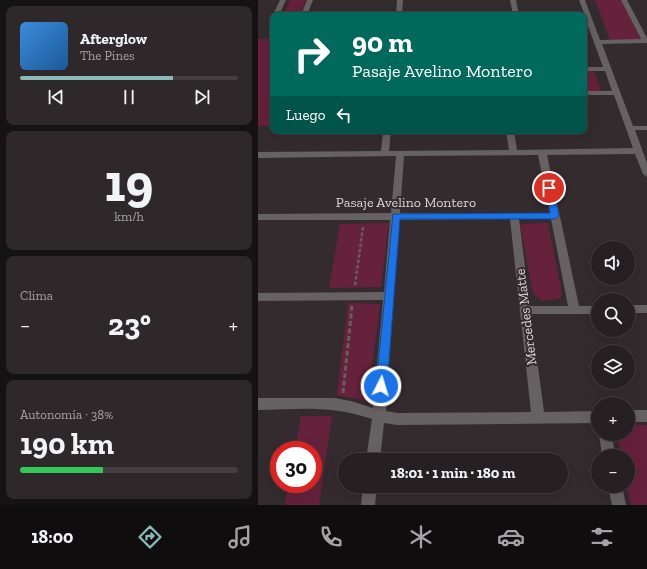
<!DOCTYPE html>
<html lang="es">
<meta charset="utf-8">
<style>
body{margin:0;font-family:"Zilla Slab",serif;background:#2f282a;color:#f1f3f6;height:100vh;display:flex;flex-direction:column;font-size:15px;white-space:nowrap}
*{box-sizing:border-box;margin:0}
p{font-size:13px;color:#a4a3a5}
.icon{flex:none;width:22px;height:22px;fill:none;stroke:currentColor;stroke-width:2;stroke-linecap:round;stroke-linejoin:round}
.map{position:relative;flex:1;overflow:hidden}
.panel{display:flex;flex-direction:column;gap:6px;padding:6px;background:#151213;width:258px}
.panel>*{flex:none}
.top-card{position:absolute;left:12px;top:12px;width:317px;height:122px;border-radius:8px;box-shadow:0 4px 16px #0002,0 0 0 1px #433e40;background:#00695c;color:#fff;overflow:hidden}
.tools{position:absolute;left:333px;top:241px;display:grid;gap:8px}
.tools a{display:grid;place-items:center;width:44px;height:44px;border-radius:50%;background:#272022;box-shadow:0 4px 16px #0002,0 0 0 1px #433e40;font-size:20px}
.speed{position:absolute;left:12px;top:441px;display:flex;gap:8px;font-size:20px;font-weight:700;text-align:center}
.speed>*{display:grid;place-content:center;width:52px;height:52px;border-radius:50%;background:#272022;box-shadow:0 4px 16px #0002,0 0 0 1px #433e40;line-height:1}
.speed .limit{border:6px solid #d22;background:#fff;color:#111}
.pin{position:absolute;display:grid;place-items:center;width:34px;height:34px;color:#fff;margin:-17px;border:2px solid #fff;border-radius:50%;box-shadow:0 1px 4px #0007}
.me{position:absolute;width:44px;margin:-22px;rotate:5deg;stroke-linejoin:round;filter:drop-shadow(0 0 3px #0008)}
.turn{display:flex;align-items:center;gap:14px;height:84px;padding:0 16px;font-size:18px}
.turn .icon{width:52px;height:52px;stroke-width:2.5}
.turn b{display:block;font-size:28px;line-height:34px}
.then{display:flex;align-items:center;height:38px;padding:0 16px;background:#0003;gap:8px;font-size:15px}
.big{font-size:30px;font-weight:800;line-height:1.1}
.panel .card{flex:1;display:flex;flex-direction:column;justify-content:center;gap:6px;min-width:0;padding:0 14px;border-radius:8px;background:#2f282a}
.panel .dial{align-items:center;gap:0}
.dial b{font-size:52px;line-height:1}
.song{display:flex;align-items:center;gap:12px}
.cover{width:48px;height:48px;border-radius:6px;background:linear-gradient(135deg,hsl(210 70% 55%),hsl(210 70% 35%))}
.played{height:4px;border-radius:2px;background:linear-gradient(90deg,#8bbbb9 70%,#433e40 70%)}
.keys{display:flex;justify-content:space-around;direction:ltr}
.heat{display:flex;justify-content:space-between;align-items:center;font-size:22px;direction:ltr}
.charge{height:6px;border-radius:3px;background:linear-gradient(90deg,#34c759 38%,#433e40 0)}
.trip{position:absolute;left:80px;top:453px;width:230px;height:40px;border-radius:20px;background:#272022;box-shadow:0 4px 16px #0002,0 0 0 1px #433e40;font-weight:800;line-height:40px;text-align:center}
.tab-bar{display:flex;height:64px;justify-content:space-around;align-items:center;background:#100d0e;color:#a4a3a5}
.tab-bar .icon{width:28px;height:28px}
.tab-bar .selected{color:#8bbbb9}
.tab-bar b{font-size:18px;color:#f1f3f6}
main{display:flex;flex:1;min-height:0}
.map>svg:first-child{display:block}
.green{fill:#66213c}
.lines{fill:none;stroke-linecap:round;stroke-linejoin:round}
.path-far1{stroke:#675e61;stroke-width:2.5;stroke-dasharray:3.5 2;stroke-linecap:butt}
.path{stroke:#675e61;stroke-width:3;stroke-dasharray:5 2.5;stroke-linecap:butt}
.minor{fill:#666162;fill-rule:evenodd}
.route{fill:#1a73e8;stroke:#114b97}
.labels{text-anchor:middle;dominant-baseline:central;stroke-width:4;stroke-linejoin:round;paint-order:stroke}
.street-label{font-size:14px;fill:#dbd5d7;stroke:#342b2e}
</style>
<main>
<section class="panel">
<div class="card">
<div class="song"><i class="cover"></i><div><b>Afterglow</b><p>The Pines</p></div></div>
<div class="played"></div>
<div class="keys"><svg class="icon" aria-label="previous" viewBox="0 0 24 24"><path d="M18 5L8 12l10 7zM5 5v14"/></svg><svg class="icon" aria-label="pause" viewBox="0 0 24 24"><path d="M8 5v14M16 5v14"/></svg><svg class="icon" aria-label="next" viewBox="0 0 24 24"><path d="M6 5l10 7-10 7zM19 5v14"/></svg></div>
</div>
<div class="card dial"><b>19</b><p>km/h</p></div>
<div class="card"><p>Clima</p>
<div class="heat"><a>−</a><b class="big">23°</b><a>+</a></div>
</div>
<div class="card"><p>Autonomía · 38%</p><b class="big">190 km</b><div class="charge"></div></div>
</section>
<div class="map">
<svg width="389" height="505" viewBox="0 0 389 505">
<rect width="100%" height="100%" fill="#342b2e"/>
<path class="green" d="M32 0H48L42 15H25Z
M337 0H364L382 39 352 40Z
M0 39H15V126H0Z
M335 70 344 92H326V71Z
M131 223 123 287 71 288 82 224Z
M290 223 304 294 301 299 284 301 275 294 262 224Z
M90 303 122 304 110 401 79 395Z
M43 416H74L61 505H27L31 484H55V450H37Z
M370 425H389V505H373L369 486 370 456H364L359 434H370Z"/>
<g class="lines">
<path class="path-far1" d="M97 285 105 227"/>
<path class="path" d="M85 393 94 306"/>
<path class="minor" d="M22 0H28L21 15H15Z
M49 0H55L49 15H43Z
M139 0H145L144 15H138Z
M252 0H258L261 15 264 13H326L321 0H327L342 40 383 39 363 0H369L389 38V43L344 44 375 126H389V130H377L389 163V177L385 174 377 154 289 155 321 306H340V314H273L286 412 340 411V423L139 425 126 423 122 460H108L114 419C73 405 42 409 0 410V398H76L93 401 115 408 125 300 0 301V293L126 292 132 220H0V214L133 213 138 156 0 158V152L123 151 125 131H133L131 151 251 150 248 131H256L259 150 375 148 356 95H326V91H354L347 71H326V67H345L326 15H255ZM280 155 292 213H142L146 156ZM252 219 273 412 139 413 128 411 141 220ZM261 219H293L310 306H272Z
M370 305H389V313H370Z
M370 410H389V422H370Z
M341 434H353L358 456H344Z
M105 486H119L117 505H103Z
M350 486H364L368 505H354Z"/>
</g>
<path class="route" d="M291 185 295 188 301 216 297 219H142L129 386 127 389 123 391 119 389 118 386 135 214 292 213 287 188Z"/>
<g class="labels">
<g class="street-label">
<text x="148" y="202">Pasaje Avelino Montero</text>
<text transform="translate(268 317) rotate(-97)">Mercedes Matte</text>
</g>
</g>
</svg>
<div class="tools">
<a><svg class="icon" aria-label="sound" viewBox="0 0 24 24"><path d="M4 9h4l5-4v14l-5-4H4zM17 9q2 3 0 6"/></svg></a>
<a><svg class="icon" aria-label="search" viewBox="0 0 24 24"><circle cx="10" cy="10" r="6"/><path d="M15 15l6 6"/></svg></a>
<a><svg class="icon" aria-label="layers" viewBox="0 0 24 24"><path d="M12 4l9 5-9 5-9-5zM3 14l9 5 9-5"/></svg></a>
<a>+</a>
<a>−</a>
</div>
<div class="speed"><div class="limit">30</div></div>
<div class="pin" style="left:291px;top:188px;background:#d93025"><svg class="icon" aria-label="arrive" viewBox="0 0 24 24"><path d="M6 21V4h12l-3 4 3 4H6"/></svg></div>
<svg class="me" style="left:123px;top:386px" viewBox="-20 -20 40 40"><circle r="17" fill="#1a73e8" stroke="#fff" stroke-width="3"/><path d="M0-11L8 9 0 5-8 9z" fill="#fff"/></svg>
<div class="trip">18:01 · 1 min · 180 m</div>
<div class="top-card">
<div class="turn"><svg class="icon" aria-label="right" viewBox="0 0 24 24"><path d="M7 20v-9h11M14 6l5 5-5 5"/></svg><div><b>90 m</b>Pasaje Avelino Montero</div></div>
<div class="then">Luego<svg class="icon" aria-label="left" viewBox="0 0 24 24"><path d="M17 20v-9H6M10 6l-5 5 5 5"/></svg></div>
</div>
</div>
</main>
<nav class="tab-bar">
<b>18:00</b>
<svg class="icon selected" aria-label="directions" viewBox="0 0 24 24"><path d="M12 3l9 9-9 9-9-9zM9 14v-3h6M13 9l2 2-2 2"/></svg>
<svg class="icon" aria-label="music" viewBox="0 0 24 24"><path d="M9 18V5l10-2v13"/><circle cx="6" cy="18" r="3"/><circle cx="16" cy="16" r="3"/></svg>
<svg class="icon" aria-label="phone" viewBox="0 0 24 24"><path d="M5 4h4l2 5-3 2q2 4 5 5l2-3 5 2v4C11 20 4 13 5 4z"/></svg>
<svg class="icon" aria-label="climate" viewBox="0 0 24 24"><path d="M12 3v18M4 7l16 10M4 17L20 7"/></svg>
<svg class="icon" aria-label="car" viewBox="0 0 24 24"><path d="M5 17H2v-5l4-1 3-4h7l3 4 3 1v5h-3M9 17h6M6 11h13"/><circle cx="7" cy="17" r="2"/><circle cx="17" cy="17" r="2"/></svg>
<svg class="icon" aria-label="filters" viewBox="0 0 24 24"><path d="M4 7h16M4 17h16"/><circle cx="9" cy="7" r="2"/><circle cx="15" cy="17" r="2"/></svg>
</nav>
